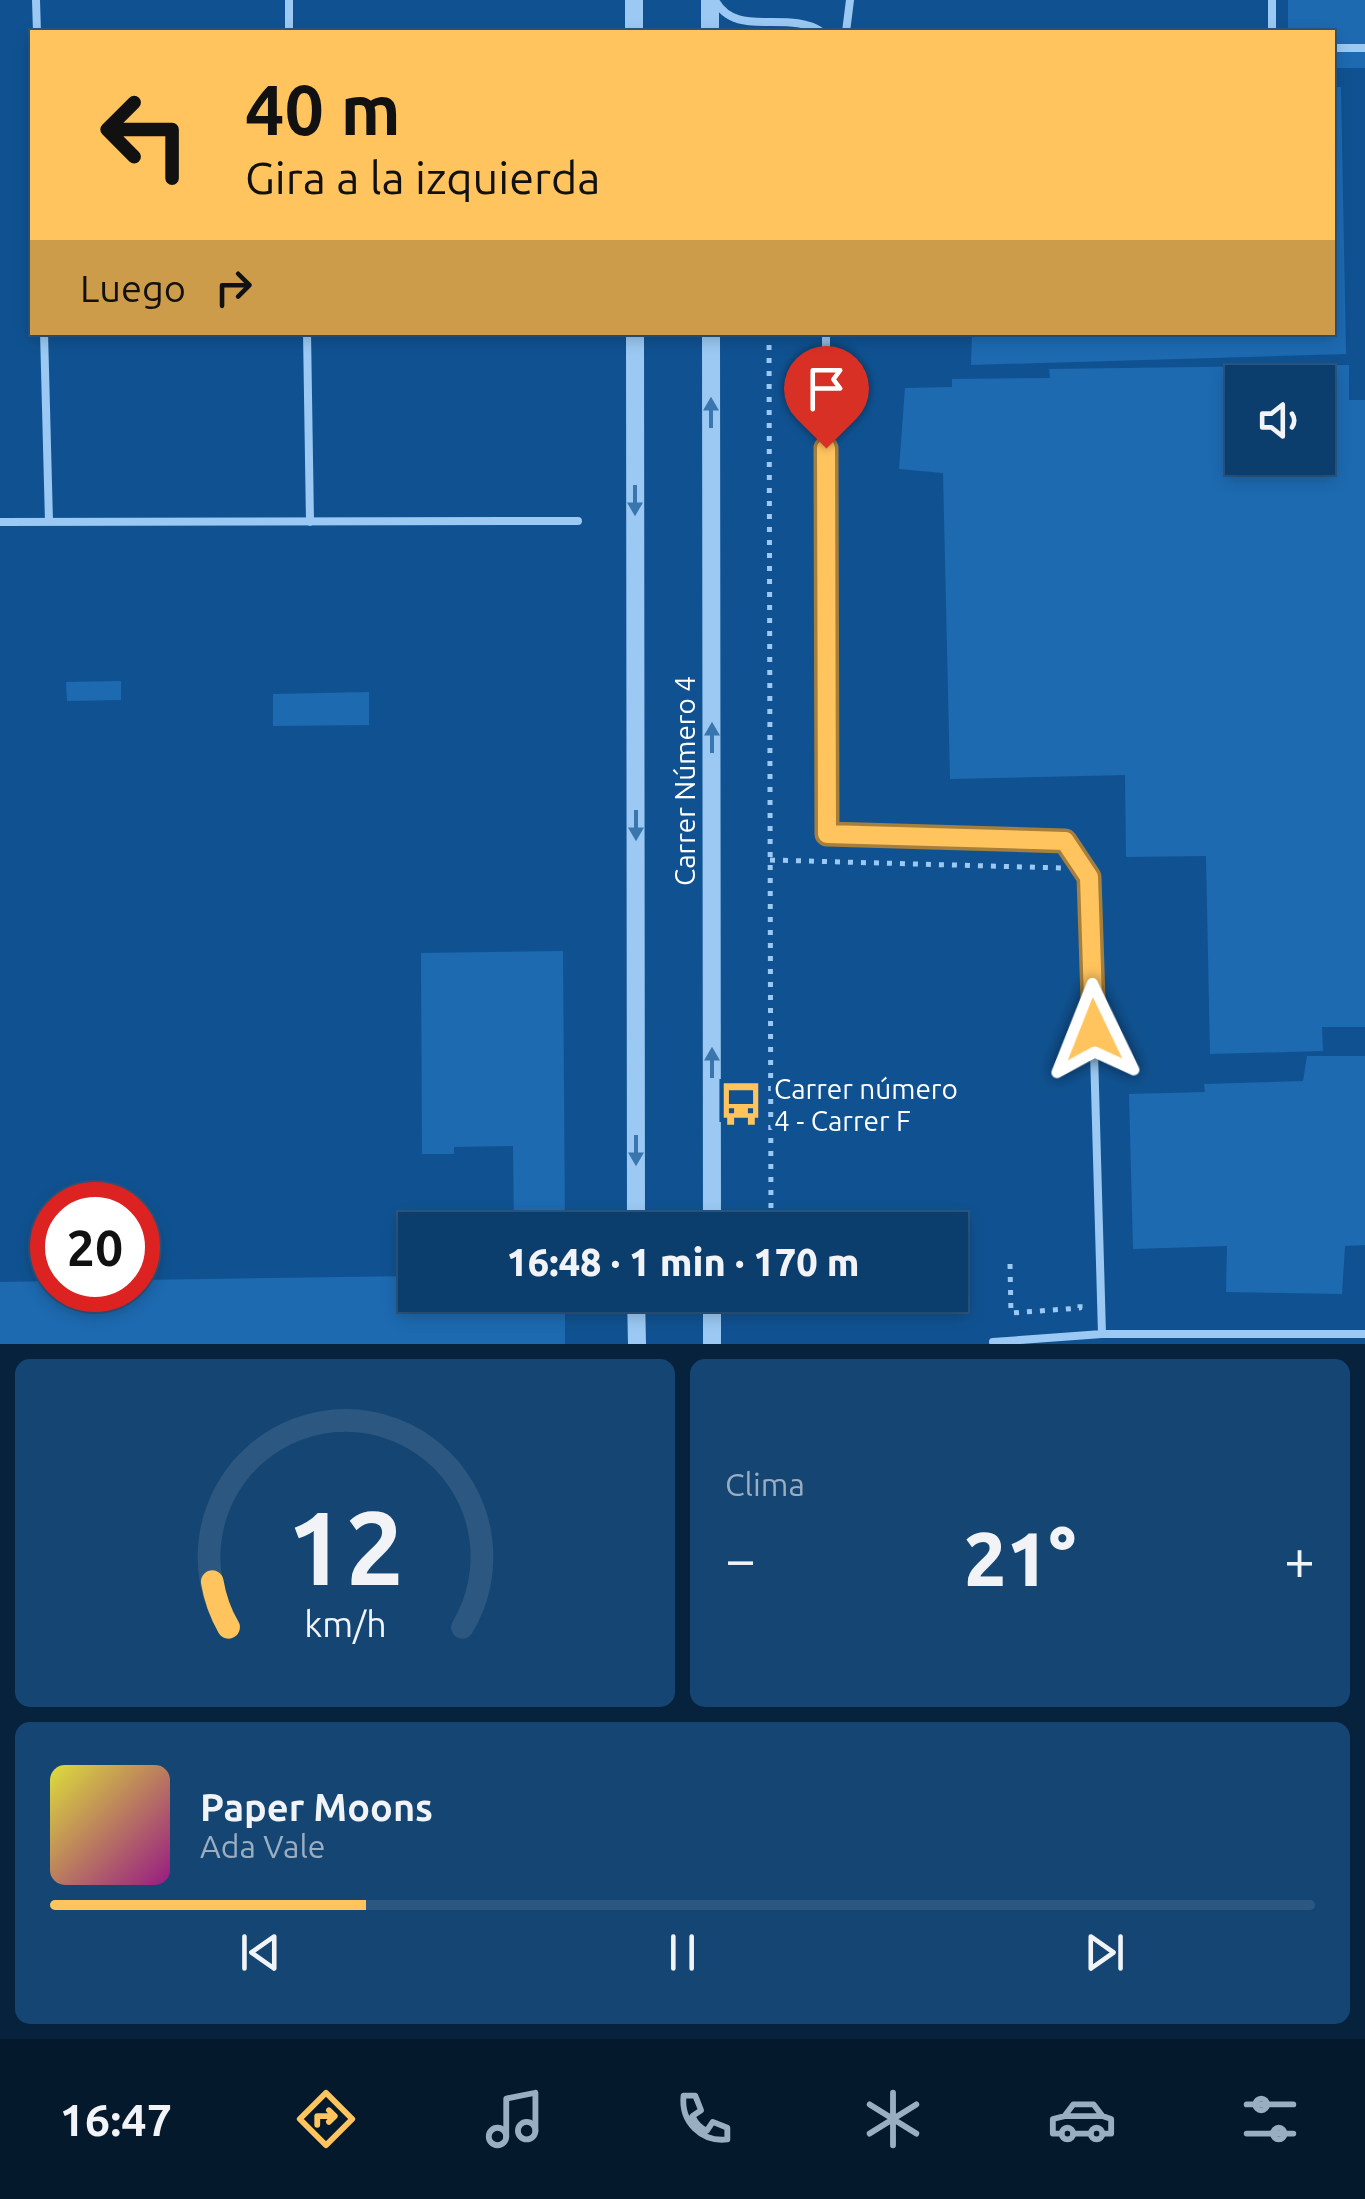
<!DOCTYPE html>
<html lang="es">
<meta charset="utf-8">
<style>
body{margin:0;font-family:Ubuntu,sans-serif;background:#154572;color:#f1f3f6;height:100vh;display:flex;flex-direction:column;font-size:38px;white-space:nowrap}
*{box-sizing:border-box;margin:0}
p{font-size:32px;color:#9aaec2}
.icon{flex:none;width:55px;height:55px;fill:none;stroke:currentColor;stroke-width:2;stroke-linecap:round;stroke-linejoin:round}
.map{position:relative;height:1344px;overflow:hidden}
.panel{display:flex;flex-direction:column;gap:15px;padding:15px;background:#07223c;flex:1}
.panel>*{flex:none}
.banner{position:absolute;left:30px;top:30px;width:1305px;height:305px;border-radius:0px;box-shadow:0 5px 15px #0003,0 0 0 2px #2c5780;background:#ffc45d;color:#111;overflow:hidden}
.fabs{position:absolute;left:1225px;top:365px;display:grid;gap:20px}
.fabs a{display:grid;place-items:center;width:110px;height:110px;border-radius:0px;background:#0c3e6d;box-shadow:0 5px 15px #0003,0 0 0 2px #2c5780;font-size:50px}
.speed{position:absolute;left:30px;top:1182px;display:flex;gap:20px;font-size:50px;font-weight:700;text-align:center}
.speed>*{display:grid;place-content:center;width:130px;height:130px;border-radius:50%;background:#0c3e6d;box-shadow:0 5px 15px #0003,0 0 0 2px #2c5780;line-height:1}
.speed .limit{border:15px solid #d22;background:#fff;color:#111}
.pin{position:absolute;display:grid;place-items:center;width:85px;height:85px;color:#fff;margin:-102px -42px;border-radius:50% 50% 50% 0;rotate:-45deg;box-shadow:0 0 10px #0007}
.pin .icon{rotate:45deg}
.me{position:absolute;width:110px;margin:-55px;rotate:358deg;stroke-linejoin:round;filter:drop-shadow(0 0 8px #0008)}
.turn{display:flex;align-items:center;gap:35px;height:210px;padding:0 50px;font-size:45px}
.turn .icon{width:130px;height:130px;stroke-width:2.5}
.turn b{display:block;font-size:70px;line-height:85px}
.then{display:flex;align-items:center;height:95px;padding:0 50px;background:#0003;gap:20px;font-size:38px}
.big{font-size:75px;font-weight:800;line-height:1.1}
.panel .widget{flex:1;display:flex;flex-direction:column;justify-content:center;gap:15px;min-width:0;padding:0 35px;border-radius:15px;background:#154572}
.panel .dial{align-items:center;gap:0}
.dial svg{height:260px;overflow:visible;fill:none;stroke:#2c5780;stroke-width:7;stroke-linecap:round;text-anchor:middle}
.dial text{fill:#f1f3f6;stroke:none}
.song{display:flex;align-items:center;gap:30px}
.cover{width:120px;height:120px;border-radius:15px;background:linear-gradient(135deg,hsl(60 70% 55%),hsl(310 70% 35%))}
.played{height:10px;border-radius:5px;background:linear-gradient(90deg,#ffc45d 25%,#2c5780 25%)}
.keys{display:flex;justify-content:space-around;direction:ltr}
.heat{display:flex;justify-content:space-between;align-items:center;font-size:55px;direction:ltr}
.panel .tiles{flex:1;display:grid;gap:15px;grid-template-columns:1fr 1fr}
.widget:last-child{grid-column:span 2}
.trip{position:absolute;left:398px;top:1212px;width:570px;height:100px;border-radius:0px;background:#0c3e6d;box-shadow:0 5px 15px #0003,0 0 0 2px #2c5780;font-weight:800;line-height:100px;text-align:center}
.tab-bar{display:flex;height:160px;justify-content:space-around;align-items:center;background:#05192c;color:#9aaec2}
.tab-bar .icon{width:70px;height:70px}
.tab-bar .active{color:#ffc45d}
.tab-bar b{font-size:45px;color:#f1f3f6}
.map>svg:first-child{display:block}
.building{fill:#1d6ab1;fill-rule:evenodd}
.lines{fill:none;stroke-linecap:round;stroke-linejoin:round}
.path{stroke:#9bc9f3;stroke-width:5;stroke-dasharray:5 8;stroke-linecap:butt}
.service{stroke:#9bc9f3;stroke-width:8}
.tertiary{stroke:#9bc9f3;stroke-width:18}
.oneway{fill:#3a76ae}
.route-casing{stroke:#a67f3c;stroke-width:25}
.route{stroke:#ffc45d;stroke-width:18}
.labels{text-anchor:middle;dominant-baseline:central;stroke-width:10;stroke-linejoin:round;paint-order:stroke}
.street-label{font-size:28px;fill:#fff;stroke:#105291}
.poi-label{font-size:28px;fill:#fff;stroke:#105291;text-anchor:start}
</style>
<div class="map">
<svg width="1365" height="1344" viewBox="0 0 1365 1344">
<rect width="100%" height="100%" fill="#105291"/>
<path class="building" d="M1288 0H1365V68H1332V32H1288Z
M1332 87H1341L1346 354 971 365 972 332H1332Z
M1349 365V400H1365V1027H1322L1323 1051 1210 1054 1206 856 1126 857 1125 775 950 779 943 473 899 469 905 388 952 387V379L1050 378 1049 369ZM1242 382H1318V458H1242Z
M121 681V700L67 701 66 682Z
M369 692V725L273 726V694Z
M563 951 565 1230H514L513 1146 454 1147V1154H422L421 953Z
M1307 1056H1365V1245L1345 1246 1342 1294 1226 1292 1227 1246 1133 1249 1129 1094 1205 1092 1204 1084 1303 1081Z
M415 1276V1295H565V1344H0V1282L52 1281V1290H138V1280Z"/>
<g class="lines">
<path class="path" d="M769 332 771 1230
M770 860 1062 868
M1010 1264 1011 1313 1080 1308V1303"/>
<path class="service" d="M36 0 37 32
M289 0V32
M715 0C735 39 788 9 822 32
M846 32 850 0
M1272 32V0
M1332 48H1365
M44 332 49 522
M307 332 310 522
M826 332 827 834 1065 841 1089 877 1102 1334
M0 522 578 521
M993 1342 1102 1334H1365"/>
<path class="tertiary" d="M634 0V32
M710 0V32
M635 332 636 1230
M711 332 712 1230
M636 1295 637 1344
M712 1295V1344"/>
</g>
<defs><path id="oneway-solid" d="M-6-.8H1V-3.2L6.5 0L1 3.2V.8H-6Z" transform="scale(2.5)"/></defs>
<g class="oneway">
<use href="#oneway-solid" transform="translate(711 413) rotate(-90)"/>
<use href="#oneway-solid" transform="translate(635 500) rotate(90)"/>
<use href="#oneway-solid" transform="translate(712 738) rotate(-90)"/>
<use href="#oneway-solid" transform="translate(636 825) rotate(90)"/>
<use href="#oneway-solid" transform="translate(712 1063) rotate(-90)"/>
<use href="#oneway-solid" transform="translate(636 1150) rotate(90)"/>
</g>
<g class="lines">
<g class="route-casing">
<path id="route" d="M826 448 827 834 1065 841 1089 877 1094 1030"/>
</g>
<use href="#route" class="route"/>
</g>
<defs>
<g id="bus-bare" transform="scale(3.45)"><path d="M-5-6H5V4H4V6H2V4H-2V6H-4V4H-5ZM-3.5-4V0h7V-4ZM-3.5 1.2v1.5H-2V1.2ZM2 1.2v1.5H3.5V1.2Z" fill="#ffc45d" stroke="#105291" stroke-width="2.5" paint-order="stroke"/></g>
</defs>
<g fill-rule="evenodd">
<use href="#bus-bare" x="741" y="1104"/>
</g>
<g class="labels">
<g class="street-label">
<text transform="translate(684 781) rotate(-90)">Carrer Número 4</text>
</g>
<g class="poi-label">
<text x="774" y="1088">Carrer número<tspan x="774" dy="32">4 - Carrer F</tspan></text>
</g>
</g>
</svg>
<div class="fabs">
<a><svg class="icon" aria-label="sound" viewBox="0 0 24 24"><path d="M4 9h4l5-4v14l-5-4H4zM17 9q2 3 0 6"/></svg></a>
</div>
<div class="speed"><div class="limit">20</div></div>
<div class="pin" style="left:826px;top:448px;background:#d93025"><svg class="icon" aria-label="arrive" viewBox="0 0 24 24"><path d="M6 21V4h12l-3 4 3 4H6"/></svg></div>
<svg class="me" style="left:1094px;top:1030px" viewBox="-20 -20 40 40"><path d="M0-17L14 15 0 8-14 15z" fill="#ffc45d" stroke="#fff" stroke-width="4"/></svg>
<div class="trip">16:48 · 1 min · 170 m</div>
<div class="banner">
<div class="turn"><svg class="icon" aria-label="left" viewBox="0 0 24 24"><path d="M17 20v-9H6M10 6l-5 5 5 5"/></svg><div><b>40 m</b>Gira a la izquierda</div></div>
<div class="then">Luego<svg class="icon" aria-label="right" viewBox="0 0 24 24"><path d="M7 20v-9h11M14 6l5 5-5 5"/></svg></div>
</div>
</div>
<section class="panel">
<div class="tiles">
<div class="widget dial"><svg viewBox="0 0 100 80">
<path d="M14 69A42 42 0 1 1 86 69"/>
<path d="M14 69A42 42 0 0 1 9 55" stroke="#ffc45d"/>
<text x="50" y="56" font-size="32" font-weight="700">12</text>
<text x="50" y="72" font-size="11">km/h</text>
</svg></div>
<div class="widget"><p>Clima</p>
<div class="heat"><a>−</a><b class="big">21°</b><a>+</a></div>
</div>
<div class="widget">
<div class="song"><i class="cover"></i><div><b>Paper Moons</b><p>Ada Vale</p></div></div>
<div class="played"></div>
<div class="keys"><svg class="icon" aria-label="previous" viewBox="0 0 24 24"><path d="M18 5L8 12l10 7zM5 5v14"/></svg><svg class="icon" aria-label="pause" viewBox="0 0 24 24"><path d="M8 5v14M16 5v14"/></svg><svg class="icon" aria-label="next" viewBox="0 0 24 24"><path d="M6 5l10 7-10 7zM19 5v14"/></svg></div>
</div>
</div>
</section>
<nav class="tab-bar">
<b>16:47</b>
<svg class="icon active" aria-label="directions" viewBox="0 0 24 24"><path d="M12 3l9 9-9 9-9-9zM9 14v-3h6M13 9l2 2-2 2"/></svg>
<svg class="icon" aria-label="music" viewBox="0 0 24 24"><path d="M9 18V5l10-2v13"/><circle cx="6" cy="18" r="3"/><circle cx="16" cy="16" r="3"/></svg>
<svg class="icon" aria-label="phone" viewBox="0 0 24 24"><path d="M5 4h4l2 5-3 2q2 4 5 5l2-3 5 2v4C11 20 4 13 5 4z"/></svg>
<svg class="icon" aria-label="climate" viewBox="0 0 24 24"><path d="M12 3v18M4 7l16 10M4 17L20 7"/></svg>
<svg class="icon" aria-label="car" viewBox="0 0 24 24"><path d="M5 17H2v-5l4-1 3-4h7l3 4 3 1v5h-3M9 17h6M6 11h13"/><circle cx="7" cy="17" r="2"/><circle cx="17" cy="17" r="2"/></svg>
<svg class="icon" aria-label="filters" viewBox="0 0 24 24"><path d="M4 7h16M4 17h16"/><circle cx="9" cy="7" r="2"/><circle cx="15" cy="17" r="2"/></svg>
</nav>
